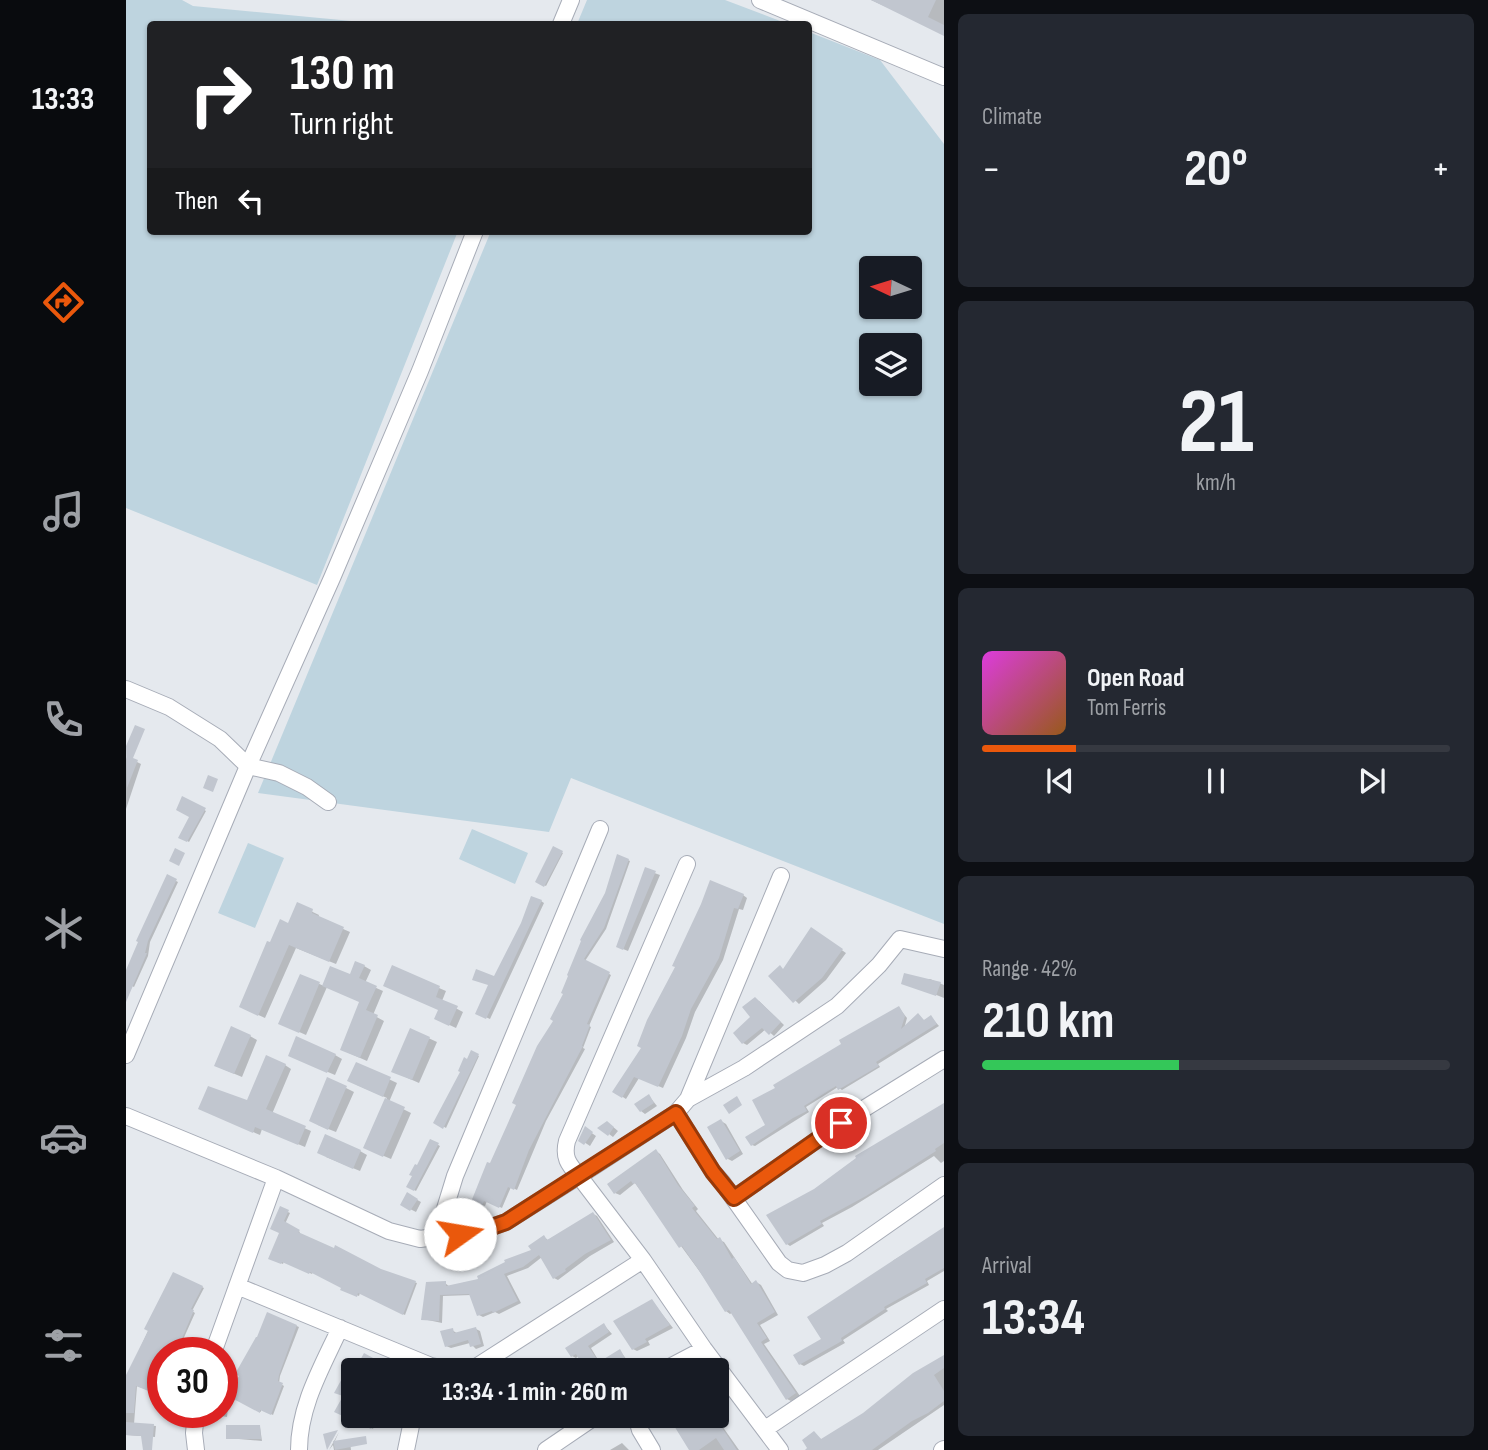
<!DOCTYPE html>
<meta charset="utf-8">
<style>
body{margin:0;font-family:"Sofia Sans Condensed",sans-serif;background:#242831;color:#f1f3f6;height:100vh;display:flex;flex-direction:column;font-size:26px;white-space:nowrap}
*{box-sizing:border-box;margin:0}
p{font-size:23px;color:#9ea1a6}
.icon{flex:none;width:38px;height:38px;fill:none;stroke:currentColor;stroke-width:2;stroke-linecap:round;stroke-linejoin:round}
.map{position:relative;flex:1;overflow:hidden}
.drawer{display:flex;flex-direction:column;gap:14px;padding:14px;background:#0d0f14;width:544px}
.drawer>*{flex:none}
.hud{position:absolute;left:21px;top:21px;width:665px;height:214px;border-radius:7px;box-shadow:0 2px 5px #0004;background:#202124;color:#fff;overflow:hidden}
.needle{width:46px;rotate:274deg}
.tools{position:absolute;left:733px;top:256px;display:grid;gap:14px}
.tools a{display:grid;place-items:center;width:63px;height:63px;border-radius:7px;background:#171b24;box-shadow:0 2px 5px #0004;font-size:35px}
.speed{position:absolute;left:21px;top:1337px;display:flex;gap:14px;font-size:35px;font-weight:700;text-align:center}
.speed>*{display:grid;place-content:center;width:91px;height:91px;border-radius:50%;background:#171b24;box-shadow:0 2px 5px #0004;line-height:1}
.speed .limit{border:10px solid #d22;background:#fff;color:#111}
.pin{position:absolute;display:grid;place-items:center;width:60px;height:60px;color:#fff;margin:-30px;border:4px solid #fff;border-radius:50%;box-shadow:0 2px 7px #0007}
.me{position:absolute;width:77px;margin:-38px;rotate:77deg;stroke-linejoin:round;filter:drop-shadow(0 0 5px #0008)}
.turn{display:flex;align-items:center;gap:24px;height:147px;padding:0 28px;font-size:32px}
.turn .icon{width:91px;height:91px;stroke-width:2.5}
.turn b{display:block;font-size:49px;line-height:60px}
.then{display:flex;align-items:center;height:66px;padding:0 28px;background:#0003;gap:14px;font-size:26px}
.big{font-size:52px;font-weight:700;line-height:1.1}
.drawer .tile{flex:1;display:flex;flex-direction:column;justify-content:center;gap:10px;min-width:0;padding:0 24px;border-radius:10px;background:#242831}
.drawer .dial{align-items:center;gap:0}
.dial b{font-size:91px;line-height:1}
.song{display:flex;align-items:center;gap:21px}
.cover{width:84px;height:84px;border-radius:10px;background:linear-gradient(135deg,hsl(300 70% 55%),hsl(30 70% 35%))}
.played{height:7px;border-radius:4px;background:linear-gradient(90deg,#ea580c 20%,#363941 20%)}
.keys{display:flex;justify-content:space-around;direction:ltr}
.heat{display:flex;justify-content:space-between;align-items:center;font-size:38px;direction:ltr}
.charge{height:10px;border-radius:5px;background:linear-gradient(90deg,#34c759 42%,#363941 0)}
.trip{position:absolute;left:215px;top:1358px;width:388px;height:70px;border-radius:7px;background:#171b24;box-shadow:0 2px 5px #0004;font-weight:700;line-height:70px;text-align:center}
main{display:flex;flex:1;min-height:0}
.tabs{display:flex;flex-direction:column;width:126px;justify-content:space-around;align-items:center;background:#090b0e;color:#9ea1a6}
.tabs .icon{width:49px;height:49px}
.tabs .current{color:#ea580c}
.tabs b{font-size:32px;color:#f1f3f6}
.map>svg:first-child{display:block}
.green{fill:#bed4df;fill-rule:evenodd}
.shadow{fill:#0003}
.building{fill:#c1c6cf}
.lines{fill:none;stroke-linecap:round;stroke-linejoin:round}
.minor-casing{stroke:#a7acb7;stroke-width:18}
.minor{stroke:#fff;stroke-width:16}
.route-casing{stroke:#983908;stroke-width:18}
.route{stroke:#ea580c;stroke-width:12}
</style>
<main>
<nav class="tabs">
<b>13:33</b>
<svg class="icon current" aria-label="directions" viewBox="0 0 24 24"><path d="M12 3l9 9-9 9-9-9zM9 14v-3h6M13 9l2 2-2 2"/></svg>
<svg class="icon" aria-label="music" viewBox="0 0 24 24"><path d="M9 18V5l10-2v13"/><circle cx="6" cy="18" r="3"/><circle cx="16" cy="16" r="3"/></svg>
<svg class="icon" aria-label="phone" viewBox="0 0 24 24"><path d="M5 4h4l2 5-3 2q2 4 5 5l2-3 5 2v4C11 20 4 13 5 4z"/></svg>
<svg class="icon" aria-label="climate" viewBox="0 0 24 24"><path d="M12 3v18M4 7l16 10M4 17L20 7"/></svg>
<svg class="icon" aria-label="car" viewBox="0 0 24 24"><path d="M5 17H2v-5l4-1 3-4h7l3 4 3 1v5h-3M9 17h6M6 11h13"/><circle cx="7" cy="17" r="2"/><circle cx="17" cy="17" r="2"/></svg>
<svg class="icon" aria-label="filters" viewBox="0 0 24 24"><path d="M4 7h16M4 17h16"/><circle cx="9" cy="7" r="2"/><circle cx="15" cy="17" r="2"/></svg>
</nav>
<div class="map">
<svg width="818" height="1450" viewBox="0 0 818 1450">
<rect width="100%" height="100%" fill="#e5e9ee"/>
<path class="green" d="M0 0H56L67 6 257 24H24V231H332L191 585 0 508Z
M461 0H599L662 24H451Z
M683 32 754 60 818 144V924L445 778 423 832 132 793 365 231H682ZM746 268H784V306H746ZM746 345H784V383H746Z
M346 829 402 853 389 884 333 859Z
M122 843 158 858 129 928 92 913Z"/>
<path class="shadow" d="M745 0H818V33Z
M1 757 15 764 0 809V759Z
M57 798 80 811 63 842 55 837 66 816Z
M427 848 437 853 420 886 412 882Z
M492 856 504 861 480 929 459 961 485 975 463 1026 465 1027 457 1048 459 1049 420 1121 391 1190 385 1187 376 1208 361 1201 359 1206 348 1201 429 1020 480 894Z
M520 870 534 875 502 951 497 949Z
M42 877 52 882 24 942 22 956 8 987 6 986 0 995V973Z
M617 895 621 898 617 910 613 909 597 960 569 1012 560 1038 537 1088 513 1078 500 1099 489 1092 517 1048 551 967Z
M415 901 418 903 364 1019 351 1013 364 985Z
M172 905 193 915 192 918 224 932 210 964 170 948 139 1018 121 1010Z
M685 929 720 953 700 980 673 1004 644 976 658 970Z
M238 966 245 970 239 983 257 991 247 1015 258 1021 241 1061 223 1053 235 1002 201 987 180 1035 162 1027 175 976 198 986 225 976Z
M804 979 818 985V998L778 982Z
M313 988 320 991 316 1001 337 1012 330 1028 317 1022 314 1010 266 989Z
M633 1001 658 1025 648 1036 640 1029 621 1045 617 1043Z
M773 1008 781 1018 778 1029 805 1017 813 1026 752 1064 754 1067 716 1090 712 1087 680 1107 683 1112 629 1146 626 1145 641 1125 652 1089Z
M285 1030 311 1042 293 1083 275 1075Z
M124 1036 131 1040 116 1077 97 1069Z
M346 1053 353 1056 320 1128 310 1122Z
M209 1055 216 1059 209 1075 171 1059Z
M231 1064 271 1083 263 1102 285 1113 265 1159 239 1148 261 1098 231 1085Z
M159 1065 165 1069 146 1114 185 1131 179 1147 136 1129 134 1135 81 1112 122 1102Z
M202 1079 228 1092 210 1132 192 1125Z
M523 1096 531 1106 519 1114 515 1111Z
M818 1105V1161L815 1163 808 1156 726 1207 696 1223 698 1226 664 1246 661 1244 688 1190Z
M595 1121 600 1124 617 1154 606 1161 602 1159Z
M486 1126 492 1131 487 1137 483 1134Z
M460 1129 470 1136 464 1146 455 1140Z
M305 1141 314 1146 290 1191 283 1187Z
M234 1151 241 1155 234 1171 200 1157Z
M530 1151 534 1154 557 1190 572 1209 570 1211 593 1240 598 1242 627 1285 630 1282 635 1285 652 1315 634 1325 644 1341 638 1344 674 1396 665 1401 661 1399 607 1312 604 1314 600 1311 593 1298 509 1183 494 1195 489 1193Z
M282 1195 295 1202 290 1212 276 1205Z
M155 1209 164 1213 159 1224 174 1232 173 1234 254 1271 291 1283 279 1315 234 1293 233 1296 218 1290 217 1287 187 1271 186 1274 158 1261 157 1264 144 1258 155 1232Z
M467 1214 471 1216 488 1242 464 1256 432 1280 428 1278 416 1257 402 1268 381 1276 395 1303 373 1314 369 1312 357 1317 353 1315 345 1295 317 1296 316 1323 297 1319 319 1283 324 1287 355 1280 408 1251 418 1237 422 1240Z
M818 1230V1271L801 1281 803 1285 760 1309 762 1311 717 1340 719 1343 678 1366 674 1364 768 1260Z
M48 1274 78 1288 66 1311 69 1313 51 1353H37V1380L32 1394 11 1386 8 1424 30 1426 29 1437 0 1435V1379Z
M526 1301 547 1328 522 1341 524 1345 511 1351 507 1349Z
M142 1314 173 1327 154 1376 153 1383 158 1386 147 1415 135 1409V1412L107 1397V1394L103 1398 101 1417 95 1416 94 1415 115 1376Z
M478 1325 486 1334 465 1348 474 1363 494 1351 501 1360 485 1370H462L453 1355 450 1358 446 1356Z
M350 1329 354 1331 358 1346 350 1349 344 1343 325 1348 320 1346 326 1330 332 1334Z
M238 1355 268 1369 230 1370Z
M818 1356V1405L752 1450H683L688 1433 696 1440 738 1415Z
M228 1375V1416H252L247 1429 210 1412Z
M384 1416H404L391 1424Z
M544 1416H586L594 1423 613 1450H566Z
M134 1427 136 1441 101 1438Z
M213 1432 208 1443 224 1442 225 1450H208L207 1445 203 1450Z
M496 1443 503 1450H484Z"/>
<path class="building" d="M745 0H810L802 17 818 25V36Z
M9 725 19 729 7 758 12 760 1 788 0 746Z
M82 775 92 779 87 792 77 788Z
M56 796 80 808 61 842 52 838 63 817 50 810Z
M427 846 437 851 418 887 409 882Z
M49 848 59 853 53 866 43 861Z
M491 854 503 859 478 928 458 959 484 972 461 1024 464 1025 456 1046H457L403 1150 388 1190 382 1187 373 1208 358 1201 356 1206 345 1202 361 1162 364 1163 390 1105 386 1103 411 1046 427 1021 424 1019 437 994 435 993 442 976 441 975 455 941 454 940 479 893Z
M519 867 530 871 497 950 490 947Z
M41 874 51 879 22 941 19 953H21L0 1002V970L12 942 10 941Z
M584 880 618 894 612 909 608 908 593 958 565 1009 556 1036 532 1087 508 1077 496 1098 486 1092 515 1048 511 1046 521 1020 549 967 546 966 575 904Z
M405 896 416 900 360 1019 349 1014 362 985 346 980 350 969 368 976 395 923Z
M171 902 187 909 186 913 218 927 203 962 163 945 132 1016 113 1007 141 941 144 942 154 919 162 923Z
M685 927 717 949 696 978 667 1003 642 976 654 965 657 969Z
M229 961 239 965 233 978 251 986 240 1010 252 1015 234 1058 214 1050 233 1002 196 986 204 966 224 974Z
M266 965 314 986 310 997 332 1006 323 1026 308 1019 312 1010 257 986Z
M778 973 815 982 810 996 775 984Z
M174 974 194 982 173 1033 152 1024Z
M629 997 655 1022 643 1035 636 1028 616 1044 607 1033 624 1017 616 1007Z
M773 1006 779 1016 775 1029 792 1013 798 1020 805 1015 811 1024 750 1062 753 1066 712 1090 710 1086 678 1106 681 1111 667 1118 625 1146 619 1137 639 1125 626 1100 649 1088 647 1085 715 1044 713 1040Z
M105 1026 125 1035 108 1074 88 1066Z
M284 1028 304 1037 286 1080 265 1072Z
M170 1036 210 1054 201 1073 162 1056Z
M345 1050 353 1054 317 1129 307 1123 334 1072 332 1071 338 1057 341 1059Z
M140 1055 160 1064 140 1109 180 1126 172 1145 129 1127 127 1133 72 1109 82 1086 121 1100Z
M230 1062 265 1077 257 1097 221 1081Z
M201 1077 221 1086 202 1130 183 1121Z
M523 1094 528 1103 514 1112 508 1104Z
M611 1096 616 1105 603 1114 597 1105Z
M259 1098 279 1107 257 1157 237 1148Z
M818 1103V1143L809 1149 810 1151 740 1196 694 1221 696 1224 660 1245 640 1215 688 1189 730 1158 729 1156Z
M595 1119 614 1151 600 1160 581 1127Z
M481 1121 488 1127 482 1136 471 1128Z
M459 1126 467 1132 458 1145 452 1141Z
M199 1134 235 1150 227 1169 191 1153Z
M304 1139 313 1143 288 1191 280 1187 286 1176 283 1175 289 1164 291 1165Z
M530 1149 552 1185 569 1206 566 1208 591 1239 594 1237 606 1259 608 1257 625 1284 630 1280 649 1312 631 1323 641 1338 635 1342 670 1393 660 1400 603 1310 599 1312 572 1269 556 1246 553 1248 509 1183 507 1184 505 1181 488 1194 481 1184Z
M281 1192 292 1199 284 1211 274 1205Z
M154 1206 163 1210 158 1221 174 1230 172 1232 208 1248 209 1245 255 1269 290 1281 277 1315 232 1293 231 1297 214 1290 215 1288 184 1272 183 1274 156 1262 155 1264 142 1259 153 1233 144 1229Z
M467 1212 485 1240 459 1254 439 1269 440 1271 427 1279 413 1255 397 1267 378 1274 392 1301 367 1313 366 1311 351 1316 343 1294 314 1295 313 1321 295 1320 300 1282 320 1281V1286L352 1279 351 1276 379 1262 378 1260 405 1250 402 1246 418 1235 421 1240Z
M818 1227V1268L799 1279 801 1283 758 1307 759 1309 715 1338 716 1341 673 1365 667 1355 695 1339 681 1317Z
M47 1272 77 1286 65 1309 68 1310 52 1348 37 1347V1377L30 1394 10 1386 8 1413H0V1375L22 1331 18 1329Z
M526 1299 544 1325 519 1339 521 1342 506 1350 487 1321Z
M141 1312 171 1325 153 1375 152 1381 157 1383 145 1415 134 1410V1413L102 1396 113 1376 109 1374 130 1337H131Z
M478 1323 483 1332 462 1346 473 1362 494 1349 499 1358 478 1370H459L450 1354 445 1357 439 1348Z
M350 1327 355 1344 344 1347 342 1340 319 1347 314 1331 327 1328 328 1333Z
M238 1353 269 1370H244L232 1364Z
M818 1355V1368L808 1375 818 1391V1401L802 1413 786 1421 746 1450H679L681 1448 676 1440 688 1431 695 1439 737 1413 787 1373Z
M428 1358 435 1370H408Z
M219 1373 228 1376V1416H244L250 1419 245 1429 208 1412 217 1396 208 1393Z
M542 1416H588L611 1450H598L590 1438 573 1450H563Z
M0 1422 28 1424 26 1450H17L15 1436 0 1435Z
M100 1425H134L135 1439H100Z
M212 1430 201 1450 197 1434Z
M240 1436 241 1444 209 1450 207 1441Z"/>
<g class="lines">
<g class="minor-casing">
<path id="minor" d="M634 0 818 77
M435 24 445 0
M0 689 43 707 94 739 122 766 153 773 181 787 202 802
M561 864 441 1141C437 1157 442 1164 453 1176L550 1113 562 1099 655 876
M0 1055 122 766 206 578 294 371 349 231
M562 1099 618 1068 711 1006 753 965 774 939 818 949
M550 1113 587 1172 596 1182 653 1263 662 1270 677 1273 699 1265 721 1253 818 1185
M0 1116 150 1178 263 1231 294 1239 357 1230 380 1222 453 1176 517 1260 578 1349 654 1450
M608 1198 715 1123 818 1059
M310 1238 329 1176 474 829
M111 1286 305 1366 328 1370
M87 1353 150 1178
M340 1370 350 1367 517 1260
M538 1370 578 1349
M510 1416 514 1430 526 1450
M639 1429 818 1309
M70 1450 68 1433 70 1412
M173 1450C173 1406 196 1367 214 1328
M280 1450 287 1416
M420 1450 470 1416
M816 1450 818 1449"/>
</g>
<use href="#minor" class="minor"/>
</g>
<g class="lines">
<g class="route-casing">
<path id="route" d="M334 1234 357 1230 380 1222 550 1113 587 1172 608 1198 715 1123"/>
</g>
<use href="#route" class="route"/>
</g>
</svg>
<div class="tools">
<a><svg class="needle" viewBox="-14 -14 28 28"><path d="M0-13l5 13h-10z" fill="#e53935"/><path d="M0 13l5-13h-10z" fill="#9ea1a6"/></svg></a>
<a><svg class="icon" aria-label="layers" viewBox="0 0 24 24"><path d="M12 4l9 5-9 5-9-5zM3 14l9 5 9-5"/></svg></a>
</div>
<div class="speed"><div class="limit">30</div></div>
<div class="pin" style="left:715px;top:1123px;background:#d93025"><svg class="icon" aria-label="arrive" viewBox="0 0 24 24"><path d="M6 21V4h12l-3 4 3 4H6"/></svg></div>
<svg class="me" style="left:334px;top:1234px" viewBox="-20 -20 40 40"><circle r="19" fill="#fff"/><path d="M0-13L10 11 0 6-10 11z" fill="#ea580c"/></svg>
<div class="trip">13:34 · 1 min · 260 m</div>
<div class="hud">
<div class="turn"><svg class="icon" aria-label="right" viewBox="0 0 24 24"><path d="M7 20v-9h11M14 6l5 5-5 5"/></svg><div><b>130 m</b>Turn right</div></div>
<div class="then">Then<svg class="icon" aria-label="left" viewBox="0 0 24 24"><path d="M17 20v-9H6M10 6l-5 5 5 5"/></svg></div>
</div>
</div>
<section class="drawer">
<div class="tile"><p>Climate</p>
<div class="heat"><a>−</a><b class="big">20°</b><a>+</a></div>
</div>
<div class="tile dial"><b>21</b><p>km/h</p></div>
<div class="tile">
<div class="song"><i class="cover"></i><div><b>Open Road</b><p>Tom Ferris</p></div></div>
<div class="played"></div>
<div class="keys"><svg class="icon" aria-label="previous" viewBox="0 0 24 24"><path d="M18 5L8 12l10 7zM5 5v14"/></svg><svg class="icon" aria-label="pause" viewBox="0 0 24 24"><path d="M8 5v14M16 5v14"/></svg><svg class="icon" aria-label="next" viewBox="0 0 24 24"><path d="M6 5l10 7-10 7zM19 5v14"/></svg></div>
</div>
<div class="tile"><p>Range · 42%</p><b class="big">210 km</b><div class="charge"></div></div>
<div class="tile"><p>Arrival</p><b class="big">13:34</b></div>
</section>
</main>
